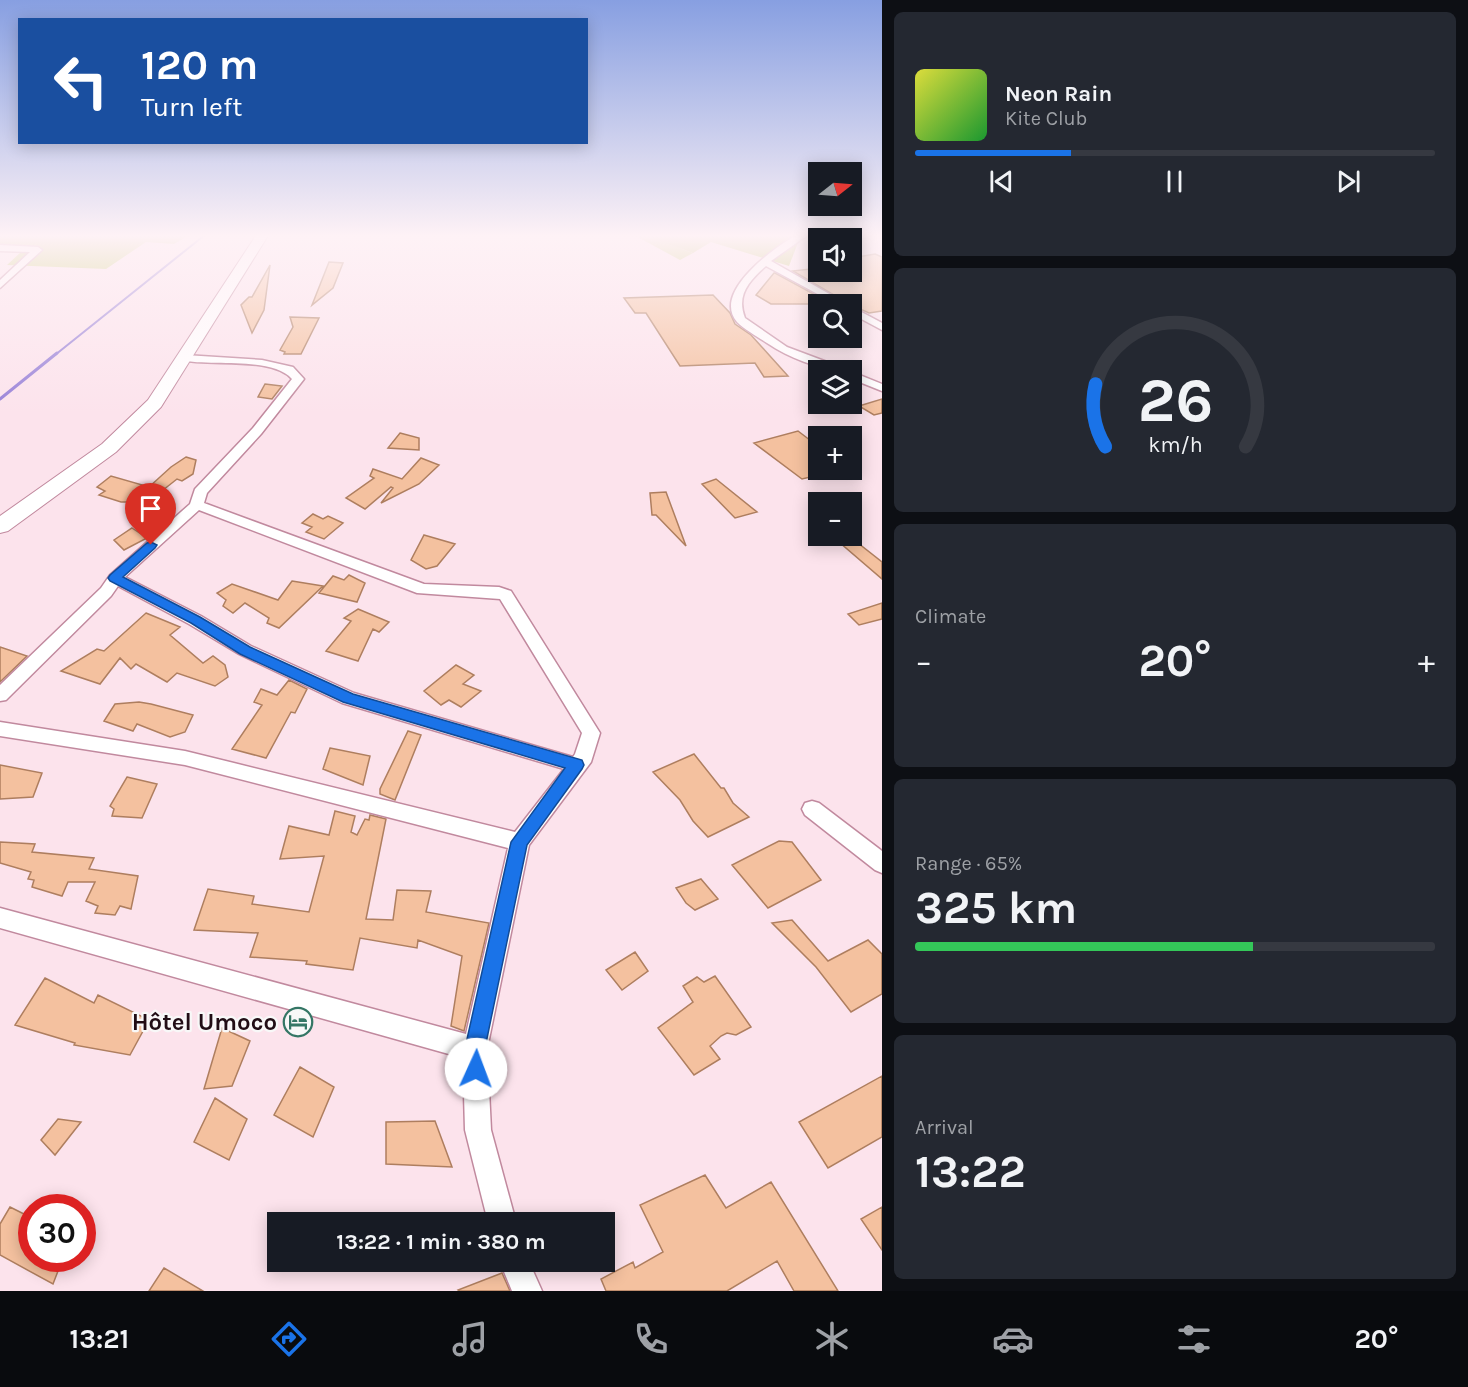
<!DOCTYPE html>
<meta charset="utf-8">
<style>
body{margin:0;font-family:Karla,sans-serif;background:#242831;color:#f1f3f6;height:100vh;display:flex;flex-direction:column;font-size:22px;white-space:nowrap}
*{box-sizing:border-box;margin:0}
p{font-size:20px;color:#9ea1a6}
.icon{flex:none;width:33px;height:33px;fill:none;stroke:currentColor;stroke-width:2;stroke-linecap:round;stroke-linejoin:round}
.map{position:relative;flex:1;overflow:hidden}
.side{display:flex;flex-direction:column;gap:12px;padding:12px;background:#0d0f14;width:586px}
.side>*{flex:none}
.banner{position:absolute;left:18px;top:18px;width:570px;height:126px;border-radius:0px;box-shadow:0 3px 15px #0003;background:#1a4fa0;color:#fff;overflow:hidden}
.needle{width:39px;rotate:73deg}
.buttons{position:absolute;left:808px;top:162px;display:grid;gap:12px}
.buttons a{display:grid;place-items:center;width:54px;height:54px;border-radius:0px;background:#171b24;box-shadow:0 3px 15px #0003;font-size:30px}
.speed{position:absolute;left:18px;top:1194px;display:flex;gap:12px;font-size:30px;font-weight:700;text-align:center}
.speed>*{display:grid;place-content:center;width:78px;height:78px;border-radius:50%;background:#171b24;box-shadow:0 3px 15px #0003;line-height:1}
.speed .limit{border:9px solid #d22;background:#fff;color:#111}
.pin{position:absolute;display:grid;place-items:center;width:51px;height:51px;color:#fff;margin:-62px -26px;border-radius:50% 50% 50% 0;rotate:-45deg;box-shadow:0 0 6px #0007}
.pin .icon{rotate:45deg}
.me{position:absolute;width:66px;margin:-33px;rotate:2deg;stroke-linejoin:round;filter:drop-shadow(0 0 4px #0008)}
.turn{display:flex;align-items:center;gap:21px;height:126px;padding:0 24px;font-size:27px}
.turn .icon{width:78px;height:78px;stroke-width:2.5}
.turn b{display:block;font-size:42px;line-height:51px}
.big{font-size:45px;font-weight:700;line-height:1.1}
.side .tile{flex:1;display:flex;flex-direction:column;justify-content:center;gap:9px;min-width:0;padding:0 21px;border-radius:9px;background:#242831}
.side .dial{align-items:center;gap:0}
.dial svg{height:156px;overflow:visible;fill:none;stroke:#363941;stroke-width:7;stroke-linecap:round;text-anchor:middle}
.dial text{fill:#f1f3f6;stroke:none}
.song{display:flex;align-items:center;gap:18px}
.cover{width:72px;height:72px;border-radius:9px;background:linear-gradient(135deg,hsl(60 70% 55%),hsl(130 70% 35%))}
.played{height:6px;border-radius:3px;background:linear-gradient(90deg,#1a73e8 30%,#363941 30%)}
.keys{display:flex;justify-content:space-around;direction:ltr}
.heat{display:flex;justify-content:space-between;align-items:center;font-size:33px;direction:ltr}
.charge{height:9px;border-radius:4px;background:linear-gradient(90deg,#34c759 65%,#363941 0)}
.trip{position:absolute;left:267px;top:1212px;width:348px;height:60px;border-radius:0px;background:#171b24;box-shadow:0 3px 15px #0003;font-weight:700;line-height:60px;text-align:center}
.menu{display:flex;height:96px;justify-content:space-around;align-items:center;background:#090b0e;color:#9ea1a6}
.menu .icon{width:42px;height:42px}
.menu .current{color:#1a73e8}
.menu b{font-size:27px;color:#f1f3f6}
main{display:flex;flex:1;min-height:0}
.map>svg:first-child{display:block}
.green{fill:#c0cc67}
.forest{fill:#b5c058}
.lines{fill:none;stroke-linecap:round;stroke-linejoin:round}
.stream-far1{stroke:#967fd7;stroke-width:2}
.stream{stroke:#967fd7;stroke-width:3}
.building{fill:#f4c19f;stroke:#ae7e5f;stroke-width:1.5}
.street-casing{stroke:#c1899e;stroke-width:3}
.primary-casing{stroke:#c1899e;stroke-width:2}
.street{fill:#fff;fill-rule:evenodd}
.primary{fill:#fff;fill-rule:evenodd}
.route{fill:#1a73e8;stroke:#114b97;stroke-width:1.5}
.labels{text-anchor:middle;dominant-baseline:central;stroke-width:4.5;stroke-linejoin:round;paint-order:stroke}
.near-poi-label{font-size:24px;font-weight:bold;fill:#210d15;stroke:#f8f8f8;text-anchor:end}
</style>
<main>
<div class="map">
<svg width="882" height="1291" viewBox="0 0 882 1291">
<rect width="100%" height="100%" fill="#fce3ec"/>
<path class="green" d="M0 234H191L174 244 146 242 106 269 7 265 21 252 0 250Z
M632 234C652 234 673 246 693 253L680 260Z"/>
<path class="forest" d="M646 234H817L799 240 789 266 711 242 693 253 652 238Z"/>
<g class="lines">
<path class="stream-far1" d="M55 355 206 234"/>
<path class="stream" d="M0 399 57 353"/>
</g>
<path class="building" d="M875 254 882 257V311L869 313 849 304 793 271 819 268V272H836L852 281V258Z
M329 262 343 263 333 288 312 305Z
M270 265 264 310 252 333 241 305 249 297H252Z
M774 273H775L832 304H771L756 295Z
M713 295 730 313 735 324 751 335 788 376 764 377 755 363 680 366 646 313H635L624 298Z
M290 317 319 318 301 354H284L285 352 280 350 293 327Z
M265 384 282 386 272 399 258 397Z
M882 399V413L874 415 859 406Z
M798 431 819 447V475L802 479 754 443Z
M400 433 419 438V450L388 448Z
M186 457 196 460 193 474 182 481 177 479 139 509 133 502H121L99 495 105 491 97 487 111 476 149 487 171 467Z
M421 458 439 465 419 484 381 503 393 488 391 487 365 509 346 498 374 478 370 476 373 469 402 479Z
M716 479 757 512 735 518 702 484Z
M666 492 686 546 656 515H652L650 493Z
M313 514 323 519 328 516 343 523 324 539 306 532 312 527 302 523Z
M132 528 147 538 124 550 114 540Z
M424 535 455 544 437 566 426 569 411 560Z
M832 536H849L882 562V579Z
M349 575 365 583 357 602 319 593 333 576 344 580Z
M292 581 323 586 279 628 267 623 269 618 245 603 233 613 223 606 226 600 217 593 232 584 278 600Z
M882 603V619L859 625 848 614Z
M358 609 389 622 379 632 373 629 358 661 326 651 351 621 344 618Z
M146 613 180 627 170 635 203 663 213 656 225 665 228 677 215 686 177 673 167 682 136 664 131 669 120 658 100 684 61 671 97 649 104 651Z
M0 647 27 656 0 682Z
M456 665 474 675 463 684 481 691 461 707 449 700 441 705 424 691Z
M289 680 307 689 295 713 291 712 266 758 232 749 262 705 254 702 261 689 277 695Z
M139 702 151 704 193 715 185 732 170 737 137 724 133 731 104 721 115 704Z
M408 731 421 735 395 800 380 794V789Z
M330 748 370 756 363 785 323 769Z
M694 754 721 788H724L733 803 749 817 708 837 693 821 680 800 653 772Z
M0 765 42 773 33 797 0 799Z
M127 777 157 784 142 818 112 816 114 809 110 806Z
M335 811 355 816 351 832 357 835 365 819 369 820 370 815 386 819 366 919 393 920 397 890 431 891 426 912 489 923 464 1031 451 1026 462 956 418 940 417 948 360 938 353 970 306 964 307 961 250 957 258 933 194 930 208 889 254 896 252 904 309 912 324 856 280 859 289 826 329 835Z
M779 841 792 842 821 880 768 908 732 865Z
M0 842 35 844 32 852 94 858 89 869 138 876 131 909 120 906 115 915 95 913 98 906 86 901 95 882H68L62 896 32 887 34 880 28 879 31 872 0 863Z
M701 879 718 899 695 910 686 903 676 888Z
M792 920 828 961 868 940 882 954V994L851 1012 816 967 772 923Z
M635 952 648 971 622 990 606 970Z
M715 976 751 1027 736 1035 727 1033 721 1036 710 1046 720 1059 694 1075 658 1028 693 1002 683 986 697 977 704 982Z
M45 978 94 1003 98 995 149 1020 130 1055 74 1045 75 1043 15 1025Z
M222 1028 250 1041 232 1086 204 1089Z
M300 1067 334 1087 313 1137 274 1115Z
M882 1076V1137L828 1168 799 1122Z
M215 1098 247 1119 229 1160 194 1142Z
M58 1119 81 1122 55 1155 41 1140Z
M435 1121 452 1167 386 1164V1122Z
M705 1175 726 1208 771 1182 838 1291H794L777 1261 727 1291H606L601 1279 633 1262 635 1268 663 1252 640 1205Z
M10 1207 32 1218V1258H63L53 1284 0 1255V1224Z
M882 1207V1250L861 1219Z
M164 1268 203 1291H149Z
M502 1273 510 1291H459L458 1290Z"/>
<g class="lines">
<g class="street-casing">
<path id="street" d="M799 234H809L771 261 847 304H836L766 266C749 281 736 295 745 318L787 347 843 368 844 370C819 370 788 357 767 343 758 337 745 330 737 322 711 292 777 245 799 234Z
M0 245 38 247 42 250 0 288V280L30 252 0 251Z
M852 307 882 323V330L852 314Z
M185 355 262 360 293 367 304 379 261 434 207 493 204 503 424 584 499 587 511 591 600 733 591 762 529 845 487 1049 491 1130 516 1222H488L465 1130 463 1058 0 928V908L466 1034 508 848 185 765 0 736V722L185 751 515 832 564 769 342 703 239 654 189 624 118 586 111 596 6 700 0 701V685L101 588 110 575 190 504 195 489 253 428 292 379C272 356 211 367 181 360V356ZM199 510 417 593 500 599 582 733 575 754 573 757 354 693 251 646 201 616 125 577Z
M852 372 882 384V391L852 379Z
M812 801 819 803 882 851V873L875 870 805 815 802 809 805 803Z
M500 1262H529L542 1291H512Z"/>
</g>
<g class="primary-casing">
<path id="primary" d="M257 234H269L161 407 116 452 8 531 0 533V516L102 444 148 400Z"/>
</g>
<use href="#street" class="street"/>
<use href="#primary" class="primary"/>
</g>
<linearGradient id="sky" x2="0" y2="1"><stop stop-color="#879fe1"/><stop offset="0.57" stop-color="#fef2f6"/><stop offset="1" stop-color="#fef2f6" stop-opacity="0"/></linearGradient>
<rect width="882" height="414" fill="url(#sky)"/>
<path class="route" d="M151 542 157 545 155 548 123 577 200 617 250 647 353 694 582 760 584 765 582 769 527 845 485 1048 486 1069 483 1076 476 1079 469 1076 466 1069 465 1048 511 842 565 768 343 702 240 654 191 623 110 581 108 578 110 575 147 543Z"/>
<defs>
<g id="hotel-ring" transform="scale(1.5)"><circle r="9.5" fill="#f8f8f8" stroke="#347665" stroke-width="1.5"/><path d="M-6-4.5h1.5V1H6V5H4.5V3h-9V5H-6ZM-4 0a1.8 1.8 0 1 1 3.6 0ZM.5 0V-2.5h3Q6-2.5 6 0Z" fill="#347665"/></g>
</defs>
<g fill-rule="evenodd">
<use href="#hotel-ring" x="298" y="1022"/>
</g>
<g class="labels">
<g class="near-poi-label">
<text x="277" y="1022">Hôtel Umoco</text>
</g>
</g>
</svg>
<div class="buttons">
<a><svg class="needle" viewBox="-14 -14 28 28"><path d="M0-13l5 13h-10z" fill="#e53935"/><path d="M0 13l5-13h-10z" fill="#9ea1a6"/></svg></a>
<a><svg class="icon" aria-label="sound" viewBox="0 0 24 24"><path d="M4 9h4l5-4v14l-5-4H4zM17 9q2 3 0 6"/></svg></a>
<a><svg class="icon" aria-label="search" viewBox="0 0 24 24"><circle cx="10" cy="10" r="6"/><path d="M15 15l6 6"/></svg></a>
<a><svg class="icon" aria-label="layers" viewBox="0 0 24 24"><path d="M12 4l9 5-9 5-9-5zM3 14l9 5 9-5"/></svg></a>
<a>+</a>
<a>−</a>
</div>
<div class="speed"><div class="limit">30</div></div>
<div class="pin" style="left:151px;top:545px;background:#d93025"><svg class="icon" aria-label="arrive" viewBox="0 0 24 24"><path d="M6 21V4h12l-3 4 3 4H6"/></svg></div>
<svg class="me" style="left:476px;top:1069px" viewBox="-20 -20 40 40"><circle r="19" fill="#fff"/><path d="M0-13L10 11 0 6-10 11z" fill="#1a73e8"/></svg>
<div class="trip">13:22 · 1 min · 380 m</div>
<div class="banner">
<div class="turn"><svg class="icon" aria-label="left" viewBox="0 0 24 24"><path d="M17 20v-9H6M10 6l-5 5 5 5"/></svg><div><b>120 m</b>Turn left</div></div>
</div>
</div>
<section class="side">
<div class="tile">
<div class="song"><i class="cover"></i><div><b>Neon Rain</b><p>Kite Club</p></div></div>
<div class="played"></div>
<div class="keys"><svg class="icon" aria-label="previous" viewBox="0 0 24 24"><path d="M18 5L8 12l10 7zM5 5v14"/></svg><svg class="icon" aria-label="pause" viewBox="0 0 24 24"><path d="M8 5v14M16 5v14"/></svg><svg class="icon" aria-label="next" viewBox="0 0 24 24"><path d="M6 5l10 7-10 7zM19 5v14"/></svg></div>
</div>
<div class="tile dial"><svg viewBox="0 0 100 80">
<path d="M14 69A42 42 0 1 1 86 69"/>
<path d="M14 69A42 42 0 0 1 9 37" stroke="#1a73e8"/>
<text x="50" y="56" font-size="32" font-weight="700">26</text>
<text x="50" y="72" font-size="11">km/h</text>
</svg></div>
<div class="tile"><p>Climate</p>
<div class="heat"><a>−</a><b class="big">20°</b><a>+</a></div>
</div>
<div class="tile"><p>Range · 65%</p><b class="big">325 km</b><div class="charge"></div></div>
<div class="tile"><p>Arrival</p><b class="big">13:22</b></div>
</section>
</main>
<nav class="menu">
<b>13:21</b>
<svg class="icon current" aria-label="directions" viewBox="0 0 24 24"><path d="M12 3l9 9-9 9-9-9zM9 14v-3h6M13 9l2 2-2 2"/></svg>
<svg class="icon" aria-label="music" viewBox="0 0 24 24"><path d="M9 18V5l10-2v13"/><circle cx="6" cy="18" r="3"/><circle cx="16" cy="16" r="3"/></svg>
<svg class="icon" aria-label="phone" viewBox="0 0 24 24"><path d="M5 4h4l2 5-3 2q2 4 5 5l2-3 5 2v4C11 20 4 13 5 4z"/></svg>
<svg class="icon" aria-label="climate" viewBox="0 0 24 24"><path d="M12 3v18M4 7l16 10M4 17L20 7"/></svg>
<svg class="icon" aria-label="car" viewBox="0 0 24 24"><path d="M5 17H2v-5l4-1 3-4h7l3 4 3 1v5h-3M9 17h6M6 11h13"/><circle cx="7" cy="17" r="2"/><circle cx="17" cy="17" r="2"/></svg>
<svg class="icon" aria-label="filters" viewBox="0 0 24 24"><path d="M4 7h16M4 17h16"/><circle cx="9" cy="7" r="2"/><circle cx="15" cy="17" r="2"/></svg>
<b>20°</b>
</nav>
